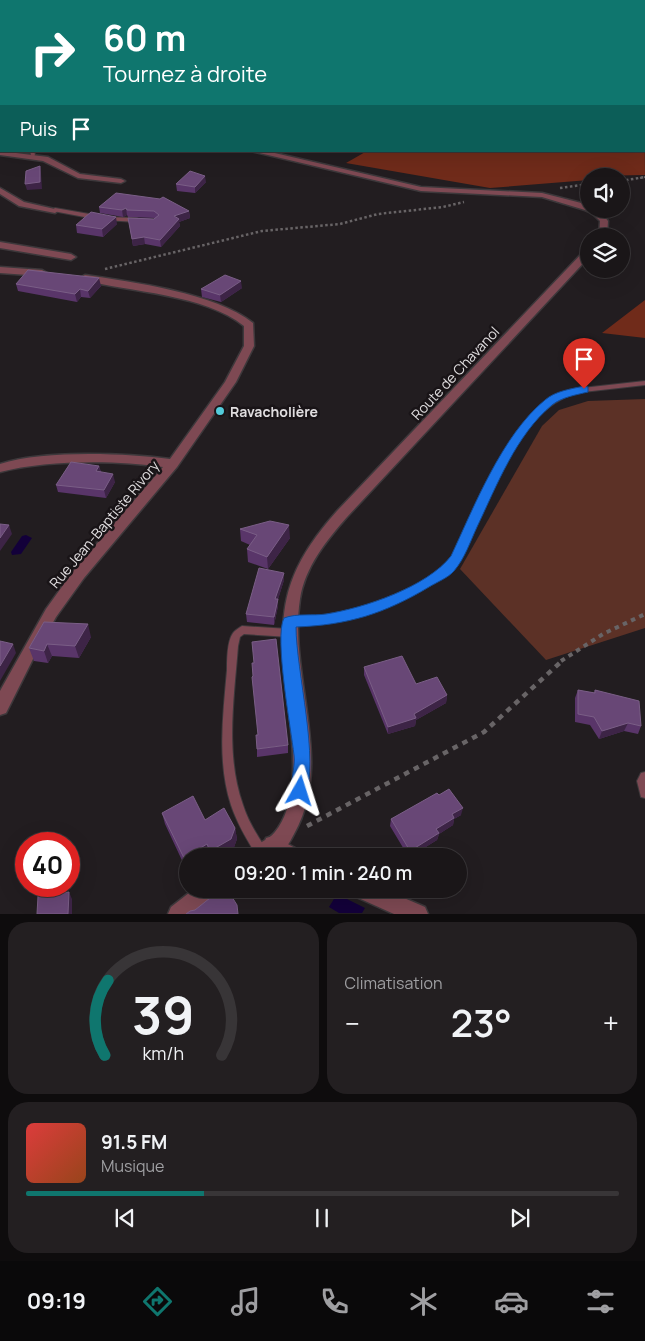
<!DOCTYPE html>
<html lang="fr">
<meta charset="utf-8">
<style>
body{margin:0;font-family:Manrope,sans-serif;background:#231f21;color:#f1f3f6;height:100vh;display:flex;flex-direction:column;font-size:19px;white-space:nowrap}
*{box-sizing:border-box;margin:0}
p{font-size:16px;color:#9f9fa2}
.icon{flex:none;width:28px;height:28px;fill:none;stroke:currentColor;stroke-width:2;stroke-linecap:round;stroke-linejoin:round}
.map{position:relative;height:914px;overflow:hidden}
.panel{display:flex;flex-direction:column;gap:8px;padding:8px;background:#0e0c0d;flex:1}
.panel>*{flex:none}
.guide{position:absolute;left:0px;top:0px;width:645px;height:152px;box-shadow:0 5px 20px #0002,0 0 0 1px #383537;background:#0f766e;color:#fff;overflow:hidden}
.tools{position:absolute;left:580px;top:168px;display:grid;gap:10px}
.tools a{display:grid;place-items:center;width:50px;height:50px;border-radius:50%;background:#1a1618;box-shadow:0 5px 20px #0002,0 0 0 1px #383537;font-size:25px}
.speed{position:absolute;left:15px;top:832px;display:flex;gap:10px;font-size:25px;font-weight:700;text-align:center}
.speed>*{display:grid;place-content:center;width:65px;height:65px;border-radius:50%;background:#1a1618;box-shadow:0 5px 20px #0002,0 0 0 1px #383537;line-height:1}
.speed .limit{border:8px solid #d22;background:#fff;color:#111}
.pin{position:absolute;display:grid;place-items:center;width:42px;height:42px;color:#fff;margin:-51px -21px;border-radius:50% 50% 50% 0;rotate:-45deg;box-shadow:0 0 5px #0007}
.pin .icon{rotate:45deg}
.me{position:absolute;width:55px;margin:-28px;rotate:6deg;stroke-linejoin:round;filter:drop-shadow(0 0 4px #0008)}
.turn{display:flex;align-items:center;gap:18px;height:105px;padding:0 20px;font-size:22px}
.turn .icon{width:65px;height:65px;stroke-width:2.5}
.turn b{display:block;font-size:35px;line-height:42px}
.then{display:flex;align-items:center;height:48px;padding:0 20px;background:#0003;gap:10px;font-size:19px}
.big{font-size:38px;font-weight:600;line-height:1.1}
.panel .card{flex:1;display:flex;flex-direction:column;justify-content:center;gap:8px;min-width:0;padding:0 18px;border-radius:20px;background:#231f21}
.panel .dial{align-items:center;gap:0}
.dial svg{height:130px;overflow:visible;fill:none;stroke:#383537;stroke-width:7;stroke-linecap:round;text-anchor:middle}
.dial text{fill:#f1f3f6;stroke:none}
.song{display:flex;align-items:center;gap:15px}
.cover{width:60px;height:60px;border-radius:8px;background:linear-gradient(135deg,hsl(0 70% 55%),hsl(20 70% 35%))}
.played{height:5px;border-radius:2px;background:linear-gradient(90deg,#0f766e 30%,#383537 30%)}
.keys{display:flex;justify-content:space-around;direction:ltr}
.heat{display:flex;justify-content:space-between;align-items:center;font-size:28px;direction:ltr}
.panel .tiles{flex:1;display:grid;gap:8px;grid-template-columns:1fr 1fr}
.card:last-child{grid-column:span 2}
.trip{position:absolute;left:179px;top:848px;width:288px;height:50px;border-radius:25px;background:#1a1618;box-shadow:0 5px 20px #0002,0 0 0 1px #383537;font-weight:600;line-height:50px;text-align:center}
.tabs{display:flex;height:80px;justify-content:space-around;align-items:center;background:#0a090a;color:#9f9fa2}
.tabs .icon{width:35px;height:35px}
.tabs .active{color:#0f766e}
.tabs b{font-size:22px;color:#f1f3f6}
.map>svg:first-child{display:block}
.green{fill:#5c3126}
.forest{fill:#702b1a}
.water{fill:#13003a}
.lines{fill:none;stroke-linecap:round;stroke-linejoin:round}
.service-casing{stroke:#3d383b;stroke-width:2}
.minor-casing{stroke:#3d383b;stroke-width:3}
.tertiary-casing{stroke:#3d383b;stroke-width:3}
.path-far4{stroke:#686466;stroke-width:1;stroke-dasharray:2 2;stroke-linecap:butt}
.path-far3{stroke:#686466;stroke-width:2;stroke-dasharray:2 2;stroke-linecap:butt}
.path-far2{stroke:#686466;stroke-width:2.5;stroke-dasharray:2.5 2.5;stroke-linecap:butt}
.path-far1{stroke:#686466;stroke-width:4;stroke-dasharray:4.5 4.5;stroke-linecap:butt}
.path{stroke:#686466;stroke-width:4.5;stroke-dasharray:5.5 5.5;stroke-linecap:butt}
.service{fill:#7e4953;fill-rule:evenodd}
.minor{fill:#7e4953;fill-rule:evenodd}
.tertiary{fill:#7e4953;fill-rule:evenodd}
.wall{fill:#593569}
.shaded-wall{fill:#3d2446}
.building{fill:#684776;stroke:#7a5e86}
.route{fill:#1a73e8;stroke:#114b97}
.poi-dot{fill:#53cbda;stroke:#191417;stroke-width:2}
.labels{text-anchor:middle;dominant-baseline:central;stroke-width:5;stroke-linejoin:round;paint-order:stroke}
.street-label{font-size:14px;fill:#e0dddf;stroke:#191417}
.poi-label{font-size:14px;font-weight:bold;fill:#e0dddf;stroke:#191417;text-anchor:start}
</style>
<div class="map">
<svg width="645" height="914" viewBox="0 0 645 914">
<rect width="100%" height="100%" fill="#221d20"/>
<path class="green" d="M645 399V628L546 660 460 569 542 426 559 410 588 401Z"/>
<path class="forest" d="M644 48 645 175 589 176V180L490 188 346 163 367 151H644Z
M645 300V338L602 333Z"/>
<path class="water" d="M26 535 32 538 21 554 12 555 11 552 22 536Z
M337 894 365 908 362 913H339L329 907Z"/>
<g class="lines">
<g class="service-casing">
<path id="service" d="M0 129H1V133H0Z
M29 151H33L35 154 34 157H30L31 154Z
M55 208 95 215 98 217 95 219 53 211 52 210Z
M106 217 137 218 140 220 137 222 104 220 103 219Z
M645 381V385C627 387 610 389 592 391 585 392 576 392 570 395 506 422 490 508 458 562 449 576 436 582 422 590 378 612 338 623 289 626L286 625 284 622 286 619 289 618C338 616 373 606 416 585 432 577 445 569 455 553 480 505 510 408 569 390 576 388 584 388 591 387 609 385 627 383 645 381Z
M242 626 289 629 292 630 294 633 292 636 289 637 244 634 240 637 238 646C234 698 225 755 243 805 248 821 257 835 266 849L268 853 266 856H257C247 840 237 823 231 805 217 762 223 715 227 670 227 660 227 641 233 633 235 630 239 628 242 626Z
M645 772V798L641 797 637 781 641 773Z"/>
</g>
<g class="minor-casing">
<path id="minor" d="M0 151 48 157 80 174 121 179 125 181 121 183 78 178 43 161 0 155Z
M0 188 24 202 59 210 55 213 19 206 0 194Z
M0 242 71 254 76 257 71 260 0 248Z
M0 267 42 270 47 273 42 276 0 273Z
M85 275C133 282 215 293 253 323L254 346 236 382 177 467 84 578 56 617 33 659 6 713 0 715V691L46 609 74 570 163 467C116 460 46 460 0 472V464C43 450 125 453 170 459L225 382 244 346V326C204 294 130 292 82 280L80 278Z
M273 836 297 849 299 856C285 856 270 860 264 845L266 838Z
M351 889H383L425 907 428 914H394L354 896Z"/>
</g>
<g class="tertiary-casing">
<path id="tertiary" d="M251 151H266L421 187 542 193 589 205V209H598L608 221 607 236H599L600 221 592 213 585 210 542 197 421 191Z
M589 248V257L347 517C326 541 305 567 300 599 288 676 335 762 294 834 290 842 284 853 274 856 267 858 255 856 248 856 252 844 267 842 275 832 285 820 290 802 292 786 295 762 292 735 289 711 279 621 274 582 337 511L586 249Z
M194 889H220L217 896 195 914H168L171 907Z"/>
</g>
<path class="path-far4" d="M96 1 108 0"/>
<path class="path-far3" d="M640 178 645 177"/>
<path class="path-far2" d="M621 181 645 177
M560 188 589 184
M105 269 262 231 340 224 378 214 443 207 464 202"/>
<path class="path-far1" d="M561 661 603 634 645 614"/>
<path class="path" d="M307 826 484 732 563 660"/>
<use href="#service" class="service"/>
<use href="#minor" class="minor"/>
<use href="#tertiary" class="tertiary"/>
</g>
<path class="wall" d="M206 182 195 193 177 191 176 184Z
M99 207 189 211 190 218 179 222 180 226 161 247 145 244 133 246 128 218 154 219 155 218 128 217 127 215 123 217 100 213Z
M117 224 103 237 77 233 76 225Z
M16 284 101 286 90 298 81 297 77 302 18 291Z
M242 288 221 302 202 297 201 289Z
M99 466 101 472 115 482 106 498 58 492 56 485Z
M240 529 290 538 268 569 248 562 247 549 250 545 241 541Z
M284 580 278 599V606L274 625 247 622 246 614Z
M44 622 91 637 79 658 52 656 48 663 34 661 29 648Z
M364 667 447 695 446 703 416 720 415 726 388 734 364 675Z
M578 690 594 693 595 690 641 726 638 734 624 731 599 739 590 725 575 722V698Z
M288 745V753L257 757V749Z
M439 795 461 815 454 819 453 825 439 834 437 840 411 856H408L390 826 391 819Z
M162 813 205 820 235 828 237 839 233 850 222 856H209V855L207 856H188V868L186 869 165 824Z"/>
<path class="shaded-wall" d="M40 166 41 173 42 189 27 190 25 184Z
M205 176 206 182 195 193V187Z
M126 208 127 215 123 217 122 210Z
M189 211 190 218 179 222 180 226 161 247 160 240 174 216Z
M116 217 117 224 103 237 102 229Z
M144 237 145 244 133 246 132 239Z
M99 278 101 286 90 298 88 291Z
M241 281 242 288 221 302 220 295Z
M80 289 81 297 77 302 75 294Z
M99 466 101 474 96 471Z
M113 474 115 482 106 498 104 490Z
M9 525 12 534 0 551V538Z
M289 525 290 538 268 569 267 557Z
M284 573V580L276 606 275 599Z
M278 599V606L274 625V617Z
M88 624 91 637 79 658 75 646Z
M13 644 16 653 0 681V666Z
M47 644 52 656 48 663 44 651Z
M447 695 446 703 416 720 415 726 388 734V727Z
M628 723 624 731 599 739 602 731Z
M463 808 461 815 454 819 453 825 439 834 437 840 411 856H409L410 851 436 829 452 814Z
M235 828 237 839 233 850 222 856H211L210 851Z
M207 844 209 855 207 856H188V868L186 869 184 858Z
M69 892 72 899V914H68Z"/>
<path class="building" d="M40 166V182L25 184 26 171Z
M190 171 205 176 195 187 176 184Z
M116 193 160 199 163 197 189 211 174 216 179 219 160 240 144 237 132 239 128 218 154 219 159 215 154 211 127 210 126 208 122 210 99 207Z
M91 212 116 217 102 229 76 225Z
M28 270 99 278 88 291 80 289 75 294 16 284Z
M225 275 241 281 220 295 201 289Z
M71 462 99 466 96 471 113 474 104 490 56 485Z
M270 521 289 525 267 557 247 549 257 535 240 529Z
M0 524 9 525 0 538Z
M259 568 284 573 275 599H278L274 617 246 614Z
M44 622 88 624 75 646 47 644 44 651 29 648Z
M276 639 288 745 257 749 256 735H258L252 677 253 676 252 663H254L252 642Z
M0 641 13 644 0 666Z
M402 656 416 684 437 677 447 695 414 714 416 718 388 727 364 667Z
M578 690 595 693V690L639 701 641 726 628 723 602 731 594 717 578 714Z
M449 789 463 808 452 814 454 818 436 829 439 833 410 851 391 819 437 793 439 795Z
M193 796 205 820 224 808 235 828 231 839 210 851 207 844 184 858 162 813Z
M225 889H227L237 905 238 914H186L190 911 195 910 215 894Z
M69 892 68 914H37L38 896Z"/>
<path class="route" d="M584 386 588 387V392C576 395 562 397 552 405 516 435 497 485 477 527 470 542 465 558 454 571 448 578 437 582 429 587 384 614 348 625 296 627 296 670 320 762 305 796L300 799 294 796C288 784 296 768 294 755 291 729 274 637 284 618 297 613 313 616 326 614 364 608 427 587 451 556 474 507 502 435 545 400 555 391 571 389 584 386Z"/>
<circle class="poi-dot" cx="220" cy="411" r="5"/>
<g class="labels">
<g class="street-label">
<text transform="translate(455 373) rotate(-47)">Route de Chavanol</text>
<text transform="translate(104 524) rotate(-50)">Rue Jean-Baptiste Rivory</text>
</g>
<g class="poi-label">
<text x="230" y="411">Ravacholière</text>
</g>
</g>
</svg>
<div class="tools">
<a><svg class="icon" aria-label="sound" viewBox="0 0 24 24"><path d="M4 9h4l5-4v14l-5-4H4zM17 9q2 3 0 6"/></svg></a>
<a><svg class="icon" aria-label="layers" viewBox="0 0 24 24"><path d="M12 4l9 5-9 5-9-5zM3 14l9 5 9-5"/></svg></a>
</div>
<div class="speed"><div class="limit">40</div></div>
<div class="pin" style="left:584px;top:389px;background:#d93025"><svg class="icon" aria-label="arrive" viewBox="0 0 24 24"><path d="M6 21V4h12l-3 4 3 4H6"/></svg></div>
<svg class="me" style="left:300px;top:791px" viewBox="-20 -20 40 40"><path d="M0-17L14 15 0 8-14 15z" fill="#1a73e8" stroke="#fff" stroke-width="4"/></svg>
<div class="trip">09:20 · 1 min · 240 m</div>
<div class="guide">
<div class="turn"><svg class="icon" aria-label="right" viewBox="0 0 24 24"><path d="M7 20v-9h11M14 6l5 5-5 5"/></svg><div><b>60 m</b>Tournez à droite</div></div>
<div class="then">Puis<svg class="icon" aria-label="arrive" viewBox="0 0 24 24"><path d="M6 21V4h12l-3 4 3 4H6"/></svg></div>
</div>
</div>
<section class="panel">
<div class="tiles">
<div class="card dial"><svg viewBox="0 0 100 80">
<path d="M14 69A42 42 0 1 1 86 69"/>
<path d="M14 69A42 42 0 0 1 16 23" stroke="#0f766e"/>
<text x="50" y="56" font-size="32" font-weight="700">39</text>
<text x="50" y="72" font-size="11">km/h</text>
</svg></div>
<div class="card"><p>Climatisation</p>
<div class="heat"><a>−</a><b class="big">23°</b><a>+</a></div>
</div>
<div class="card">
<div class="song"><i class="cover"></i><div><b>91.5 FM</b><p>Musique</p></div></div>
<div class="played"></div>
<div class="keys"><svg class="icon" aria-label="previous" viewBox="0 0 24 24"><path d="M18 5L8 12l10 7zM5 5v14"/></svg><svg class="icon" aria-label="pause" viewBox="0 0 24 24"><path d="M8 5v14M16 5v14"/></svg><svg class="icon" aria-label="next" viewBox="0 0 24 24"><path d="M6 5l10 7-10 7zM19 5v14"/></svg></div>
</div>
</div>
</section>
<nav class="tabs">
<b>09:19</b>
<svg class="icon active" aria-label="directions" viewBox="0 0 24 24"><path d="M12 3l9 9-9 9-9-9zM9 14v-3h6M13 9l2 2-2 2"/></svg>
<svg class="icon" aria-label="music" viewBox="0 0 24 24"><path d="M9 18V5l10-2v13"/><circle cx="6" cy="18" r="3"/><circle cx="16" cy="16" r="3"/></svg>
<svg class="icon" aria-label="phone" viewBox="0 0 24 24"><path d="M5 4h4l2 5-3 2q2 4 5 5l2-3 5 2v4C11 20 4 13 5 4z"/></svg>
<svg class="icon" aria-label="climate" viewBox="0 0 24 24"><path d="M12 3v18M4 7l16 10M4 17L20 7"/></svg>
<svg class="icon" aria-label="car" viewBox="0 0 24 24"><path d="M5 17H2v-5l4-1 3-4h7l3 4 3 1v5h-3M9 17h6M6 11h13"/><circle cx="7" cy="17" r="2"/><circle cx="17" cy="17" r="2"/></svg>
<svg class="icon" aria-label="filters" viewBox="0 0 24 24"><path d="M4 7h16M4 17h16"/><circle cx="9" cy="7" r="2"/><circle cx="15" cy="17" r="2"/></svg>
</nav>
